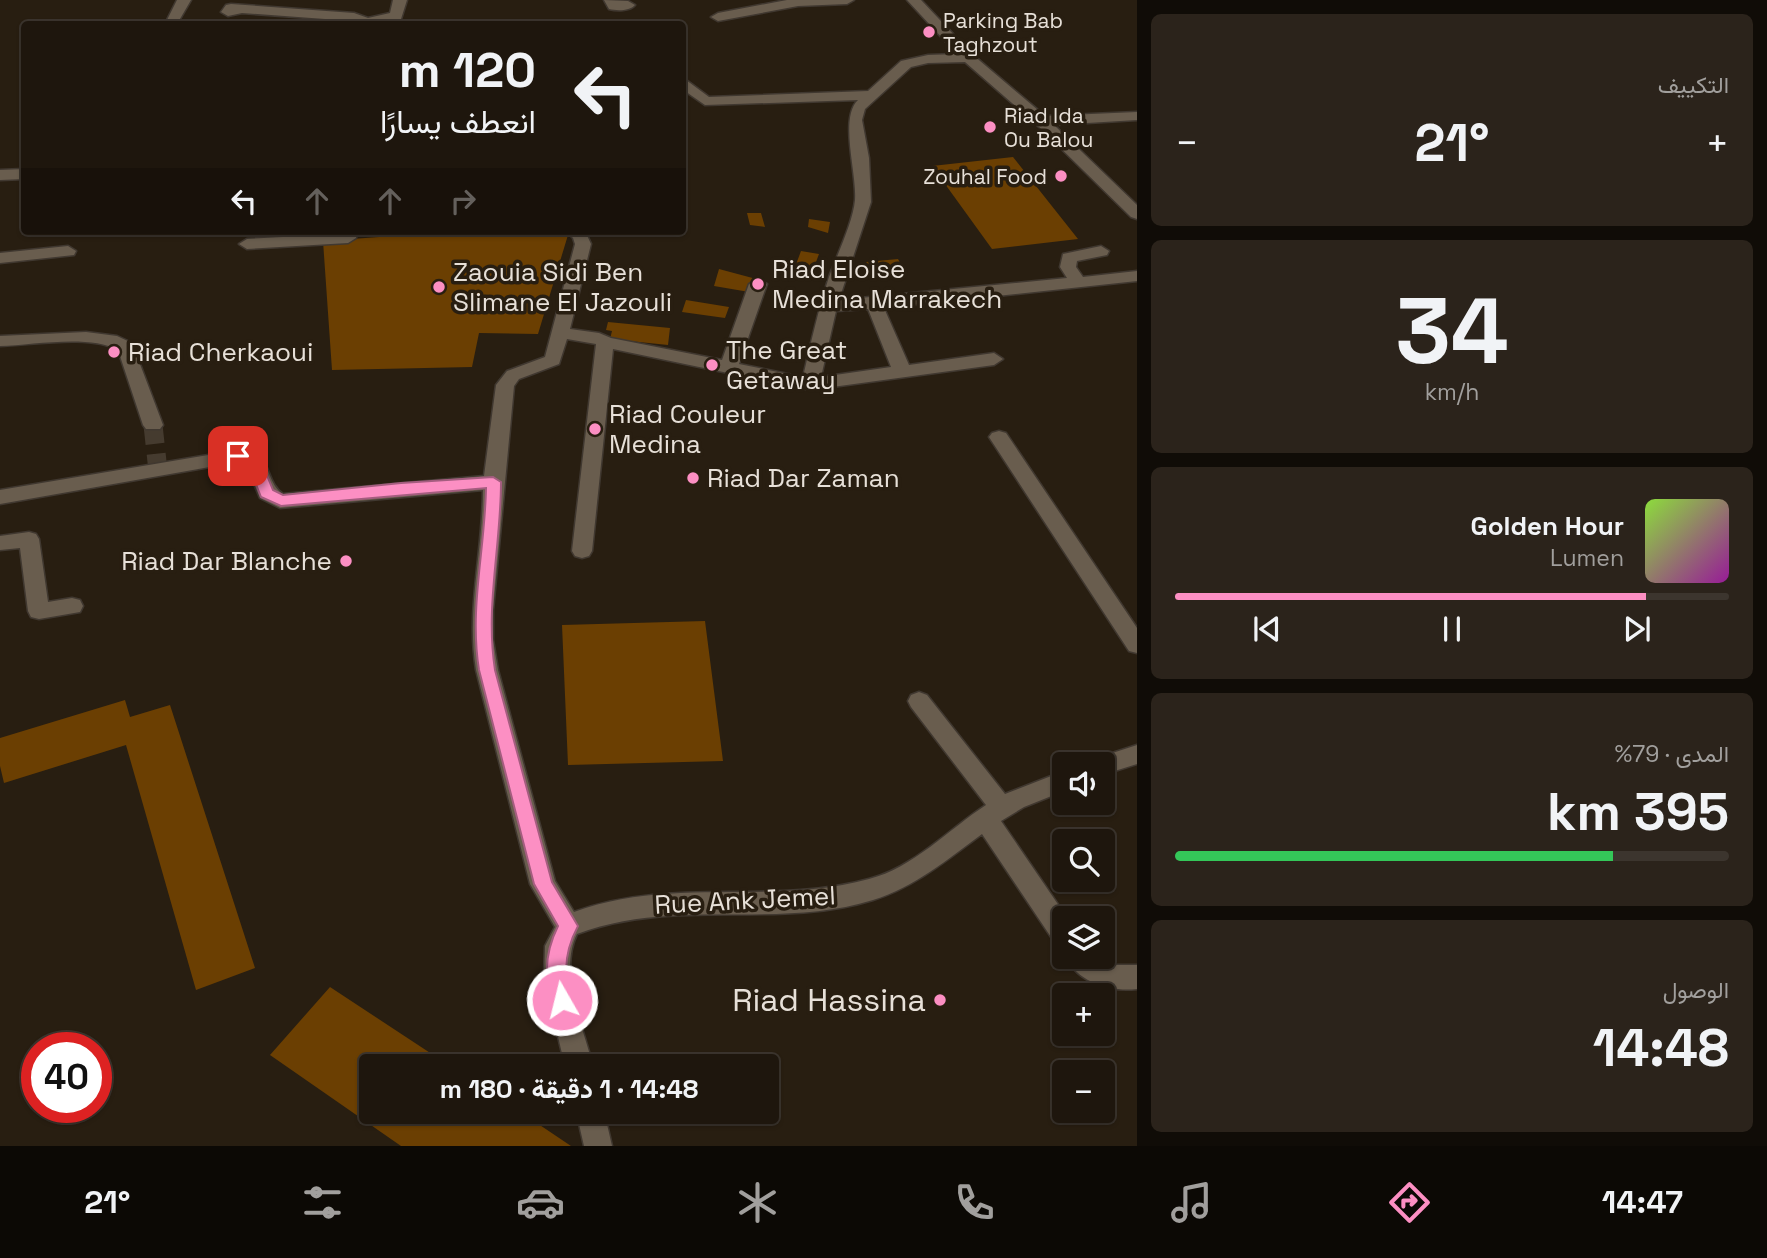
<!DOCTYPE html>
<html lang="ar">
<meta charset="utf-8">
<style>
body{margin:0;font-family:"Space Grotesk",Vazirmatn,sans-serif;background:#2b231b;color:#f1f3f6;direction:rtl;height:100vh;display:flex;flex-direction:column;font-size:26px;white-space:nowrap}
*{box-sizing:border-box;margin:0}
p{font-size:23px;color:#a19f9d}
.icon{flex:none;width:38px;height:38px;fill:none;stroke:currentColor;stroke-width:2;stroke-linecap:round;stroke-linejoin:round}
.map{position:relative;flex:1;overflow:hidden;direction:ltr}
.details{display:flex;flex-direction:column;gap:14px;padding:14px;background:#100c07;width:630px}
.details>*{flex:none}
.hud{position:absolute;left:21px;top:21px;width:665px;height:214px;border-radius:7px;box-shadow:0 2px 5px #0004,0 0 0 2px #3c352e;direction:rtl;background:#1e160d;color:#f1f3f6;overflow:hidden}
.tools{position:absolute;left:1052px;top:752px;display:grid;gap:14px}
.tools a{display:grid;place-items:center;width:63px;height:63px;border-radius:7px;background:#1e160d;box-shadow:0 2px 5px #0004,0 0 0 2px #3c352e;font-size:35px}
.speed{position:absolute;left:21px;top:1032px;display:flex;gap:14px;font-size:35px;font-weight:700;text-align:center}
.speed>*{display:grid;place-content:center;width:91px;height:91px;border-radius:50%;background:#1e160d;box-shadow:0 2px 5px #0004,0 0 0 2px #3c352e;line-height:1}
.speed .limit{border:10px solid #d22;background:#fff;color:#111}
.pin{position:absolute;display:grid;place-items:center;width:60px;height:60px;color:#fff;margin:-30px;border-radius:14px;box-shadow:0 4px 10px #0006}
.me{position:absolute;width:77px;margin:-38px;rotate:352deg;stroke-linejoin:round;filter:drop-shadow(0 0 5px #0008)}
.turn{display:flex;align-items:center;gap:24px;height:147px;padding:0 35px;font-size:32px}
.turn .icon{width:91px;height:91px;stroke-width:2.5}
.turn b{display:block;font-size:49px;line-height:60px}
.lanes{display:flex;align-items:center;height:66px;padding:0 35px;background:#0003;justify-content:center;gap:35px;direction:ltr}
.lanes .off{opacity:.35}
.big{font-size:52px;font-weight:700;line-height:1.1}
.details .widget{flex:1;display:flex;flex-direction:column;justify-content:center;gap:10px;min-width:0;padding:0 24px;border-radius:10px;background:#2b231b}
.details .dial{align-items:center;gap:0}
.dial b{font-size:91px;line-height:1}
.song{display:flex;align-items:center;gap:21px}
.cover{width:84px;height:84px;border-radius:10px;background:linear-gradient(135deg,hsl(90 70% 55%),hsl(300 70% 35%))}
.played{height:7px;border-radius:4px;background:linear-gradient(90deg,#fc8fc3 85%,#3c352e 85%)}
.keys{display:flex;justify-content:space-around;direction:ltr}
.heat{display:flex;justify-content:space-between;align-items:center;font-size:38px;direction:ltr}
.charge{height:10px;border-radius:5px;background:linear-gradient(90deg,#34c759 79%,#3c352e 0)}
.trip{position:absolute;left:359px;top:1054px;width:420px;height:70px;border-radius:7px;background:#1e160d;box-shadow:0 2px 5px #0004,0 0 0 2px #3c352e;font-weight:700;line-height:70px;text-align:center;direction:rtl}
.tabs{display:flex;height:112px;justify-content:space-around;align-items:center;background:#0c0905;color:#a19f9d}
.tabs .icon{width:49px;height:49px}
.tabs .active{color:#fc8fc3}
.tabs b{font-size:32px;color:#f1f3f6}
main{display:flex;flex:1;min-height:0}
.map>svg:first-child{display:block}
.building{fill:#6b3f02}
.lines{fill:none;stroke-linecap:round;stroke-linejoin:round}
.minor-tunnel{stroke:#453b2f;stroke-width:19;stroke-dasharray:19 10;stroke-linecap:butt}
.minor-casing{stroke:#403830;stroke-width:3}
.minor{fill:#695d4e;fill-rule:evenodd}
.route{fill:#fc8fc3;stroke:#a45d7f;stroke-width:2}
.poi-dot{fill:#fc8fc3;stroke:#281e11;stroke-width:2.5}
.labels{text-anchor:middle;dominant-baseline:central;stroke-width:7;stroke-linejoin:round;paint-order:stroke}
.far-poi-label{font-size:21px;fill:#e7e0d8;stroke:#281e11;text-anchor:start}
.poi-label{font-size:26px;fill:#e7e0d8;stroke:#281e11;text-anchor:start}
.street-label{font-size:26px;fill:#e7e0d8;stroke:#281e11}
.near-poi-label{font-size:32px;fill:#e7e0d8;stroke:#281e11;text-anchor:end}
</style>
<main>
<section class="details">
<div class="widget"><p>التكييف</p>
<div class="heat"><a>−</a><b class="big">21°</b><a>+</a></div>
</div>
<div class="widget dial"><b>34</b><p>km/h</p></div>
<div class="widget">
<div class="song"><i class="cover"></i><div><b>Golden Hour</b><p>Lumen</p></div></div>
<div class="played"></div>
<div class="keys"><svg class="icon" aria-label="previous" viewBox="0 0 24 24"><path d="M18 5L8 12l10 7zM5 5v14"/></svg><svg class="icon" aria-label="pause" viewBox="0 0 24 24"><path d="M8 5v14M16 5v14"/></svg><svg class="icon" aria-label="next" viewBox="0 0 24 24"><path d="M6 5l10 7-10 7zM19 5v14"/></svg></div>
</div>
<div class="widget"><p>المدى · 79%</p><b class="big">395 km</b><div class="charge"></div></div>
<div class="widget"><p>الوصول</p><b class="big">14:48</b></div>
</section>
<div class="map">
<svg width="1137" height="1146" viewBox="0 0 1137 1146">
<rect width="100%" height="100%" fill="#281e11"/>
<path class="building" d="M1013 157 1078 239 992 249 932 166Z
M747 213H761L765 227 750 225Z
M809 219 830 222 828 233 808 227Z
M463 231H528L568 235 538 334 479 333 472 367 332 370 323 241Z
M801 251 819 254 813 270 795 267Z
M898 259 906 274 896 271 894 267 880 268 885 276 874 277 866 262Z
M719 269 760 280 755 293 714 286Z
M686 300 729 307 725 318 682 312Z
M608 322 670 328 668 345 610 339 612 331 606 330Z
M705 621 723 761 568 765 562 625Z
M125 700 130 717 170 705 255 968 196 990 126 745 4 783 0 766V738Z
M330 987 450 1066H371V1111H519L571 1146H401L270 1055Z"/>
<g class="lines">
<path class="minor-tunnel" d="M153 425 158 471"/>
<g class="minor-casing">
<path id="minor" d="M177 0H191L177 24H165Z
M393 0H407L401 19 360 24 352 21 242 13 228 16 221 12 226 5 231 4 354 13 368 18 390 13Z
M604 0 628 1 635 5C630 11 617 11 609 9Z
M787 0H854L847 4 798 6 718 21 711 17 718 13Z
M907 0H921L973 55 1045 116 1137 112V120L1054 125 1137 205V219L1131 217 1036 124 965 62 928 63 911 67 865 109 862 120 869 158 871 202 839 300 1067 278 1060 267 1063 254 1101 246 1109 251 1107 255 1077 261 1076 267 1083 277 1137 271V281L884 308 909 365 994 353 1003 359 994 365 810 390 613 349 592 551 589 556 582 558 575 556 572 551 596 344 567 339 559 364 519 379 514 386 493 610V640L498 670 555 881 574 912C671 876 772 906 869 879 913 868 949 829 986 805L911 707 908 701 911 695 919 692 927 695 1005 794 1064 771V791L1024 807 1001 821 1068 919H1064V946L1055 943 982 834C948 859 915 887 873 900 777 930 674 897 577 934 558 973 583 1026 593 1066H565L544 978 545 946 555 927 530 884 476 670C466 609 483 551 483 490L280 508 260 498 246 465 238 462 0 504V490L238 450 258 453C270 466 269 485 283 494L484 476 496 385 507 371 545 357 575 244 573 238 566 231H585L591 244 570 329 599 333 611 338 722 360 749 284 758 279 767 284 739 364 803 377C811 343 818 310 829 277 837 255 853 222 855 200 857 173 839 118 858 100L705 105 682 89V77L709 97 868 91 901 61 928 55 957 54ZM868 309 891 367 821 377 836 311Z
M24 169V179L0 180V170Z
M341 231H357L356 238 348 243 247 249 239 244 247 239 340 234Z
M68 246 76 251 74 255 0 263V253Z
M86 332 117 336 132 343 163 425 160 429H146L143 425 118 350C90 334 32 345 0 346V336Z
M999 431 1006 433 1137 628V653L1129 651 989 437 992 433Z
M29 532 36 534 39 539 48 602 72 598 80 600 83 606 80 612 39 619 31 617 28 611 20 548 0 550V536Z
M1137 745V764L1102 775V765H1091L1094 759Z
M1066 957H1098L1113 965H1137V989C1111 992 1078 983 1066 957Z
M576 1111H604L612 1146H584Z"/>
</g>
<use href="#minor" class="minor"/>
</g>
<path class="route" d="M238 451 256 454 260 458 273 490 283 495 401 483 493 477 501 482C501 546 485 607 495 670L552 882 578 926C569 943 564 960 567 980 569 990 574 997 570 1007L562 1009 555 1007C543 980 545 952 558 926L534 884 479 670C469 608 485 550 486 488L281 506 261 497 248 464 233 460 231 456Z"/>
<g class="poi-dot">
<circle cx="929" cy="32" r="7"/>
<circle cx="990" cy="127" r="7"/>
<circle cx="1061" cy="176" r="7"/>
<circle cx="758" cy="284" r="7"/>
<circle cx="439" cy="287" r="7"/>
<circle cx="114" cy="352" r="7"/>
<circle cx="712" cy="365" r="7"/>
<circle cx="595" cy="429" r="7"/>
<circle cx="693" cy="478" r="7"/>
<circle cx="346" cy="561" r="7"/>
<circle cx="940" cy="1000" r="7"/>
</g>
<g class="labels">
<g class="far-poi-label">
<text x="943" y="20">Parking Bab<tspan x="943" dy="24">Taghzout</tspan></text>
<text x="1004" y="115">Riad Ida<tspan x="1004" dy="24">Ou Balou</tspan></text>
<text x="1047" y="176" text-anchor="end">Zouhal Food</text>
</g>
<g class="poi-label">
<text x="772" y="269">Riad Eloise<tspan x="772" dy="30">Medina Marrakech</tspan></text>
<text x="453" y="272">Zaouia Sidi Ben<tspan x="453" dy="30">Slimane El Jazouli</tspan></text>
<text x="726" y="350">The Great<tspan x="726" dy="30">Getaway</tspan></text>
<text x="128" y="352">Riad Cherkaoui</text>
<text x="609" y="414">Riad Couleur<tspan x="609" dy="30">Medina</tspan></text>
<text x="707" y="478">Riad Dar Zaman</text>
<text x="332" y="561" text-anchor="end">Riad Dar Blanche</text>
</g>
<g class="street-label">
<text transform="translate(745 900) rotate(-3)">Rue Ank Jemel</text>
</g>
<g class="near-poi-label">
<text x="926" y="1000">Riad Hassina</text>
</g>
</g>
</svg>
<div class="tools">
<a><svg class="icon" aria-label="sound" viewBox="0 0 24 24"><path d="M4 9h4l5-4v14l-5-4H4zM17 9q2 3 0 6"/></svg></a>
<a><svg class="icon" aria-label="search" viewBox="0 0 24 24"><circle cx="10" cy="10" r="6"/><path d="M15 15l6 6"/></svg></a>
<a><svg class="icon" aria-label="layers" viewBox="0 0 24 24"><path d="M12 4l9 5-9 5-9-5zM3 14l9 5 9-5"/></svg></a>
<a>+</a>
<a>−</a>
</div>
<div class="speed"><div class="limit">40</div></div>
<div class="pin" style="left:238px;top:456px;background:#d93025"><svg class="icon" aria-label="arrive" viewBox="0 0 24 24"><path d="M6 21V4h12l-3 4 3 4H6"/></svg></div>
<svg class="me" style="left:562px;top:1000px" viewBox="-20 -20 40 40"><circle r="17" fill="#fc8fc3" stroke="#fff" stroke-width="3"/><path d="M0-11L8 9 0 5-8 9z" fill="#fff"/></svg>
<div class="trip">14:48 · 1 دقيقة · 180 m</div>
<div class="hud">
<div class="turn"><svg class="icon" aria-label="left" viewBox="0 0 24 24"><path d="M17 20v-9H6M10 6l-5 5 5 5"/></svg><div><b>120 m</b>انعطف يسارًا</div></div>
<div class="lanes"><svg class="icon" aria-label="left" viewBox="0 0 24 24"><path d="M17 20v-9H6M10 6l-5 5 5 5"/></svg><svg class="icon off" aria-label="ahead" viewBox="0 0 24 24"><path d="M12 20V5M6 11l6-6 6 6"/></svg><svg class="icon off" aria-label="ahead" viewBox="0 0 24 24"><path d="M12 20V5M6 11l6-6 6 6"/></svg><svg class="icon off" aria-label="right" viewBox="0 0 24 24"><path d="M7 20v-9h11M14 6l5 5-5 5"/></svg></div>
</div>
</div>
</main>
<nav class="tabs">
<b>14:47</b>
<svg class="icon active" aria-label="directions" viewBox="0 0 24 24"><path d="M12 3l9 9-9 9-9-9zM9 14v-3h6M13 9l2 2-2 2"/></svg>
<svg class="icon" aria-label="music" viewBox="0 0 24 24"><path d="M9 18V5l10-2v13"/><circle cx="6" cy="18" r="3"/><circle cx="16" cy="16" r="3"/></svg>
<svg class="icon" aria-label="phone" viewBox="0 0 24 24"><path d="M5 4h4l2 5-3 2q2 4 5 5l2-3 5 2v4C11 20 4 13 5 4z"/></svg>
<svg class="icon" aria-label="climate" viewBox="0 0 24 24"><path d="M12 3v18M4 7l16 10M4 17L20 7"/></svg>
<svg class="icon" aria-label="car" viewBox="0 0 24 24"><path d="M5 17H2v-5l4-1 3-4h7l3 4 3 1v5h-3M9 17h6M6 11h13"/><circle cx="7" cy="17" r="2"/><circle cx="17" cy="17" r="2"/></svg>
<svg class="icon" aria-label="filters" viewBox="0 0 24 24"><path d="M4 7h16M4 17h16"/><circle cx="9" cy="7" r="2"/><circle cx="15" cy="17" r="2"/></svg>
<b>21°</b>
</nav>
